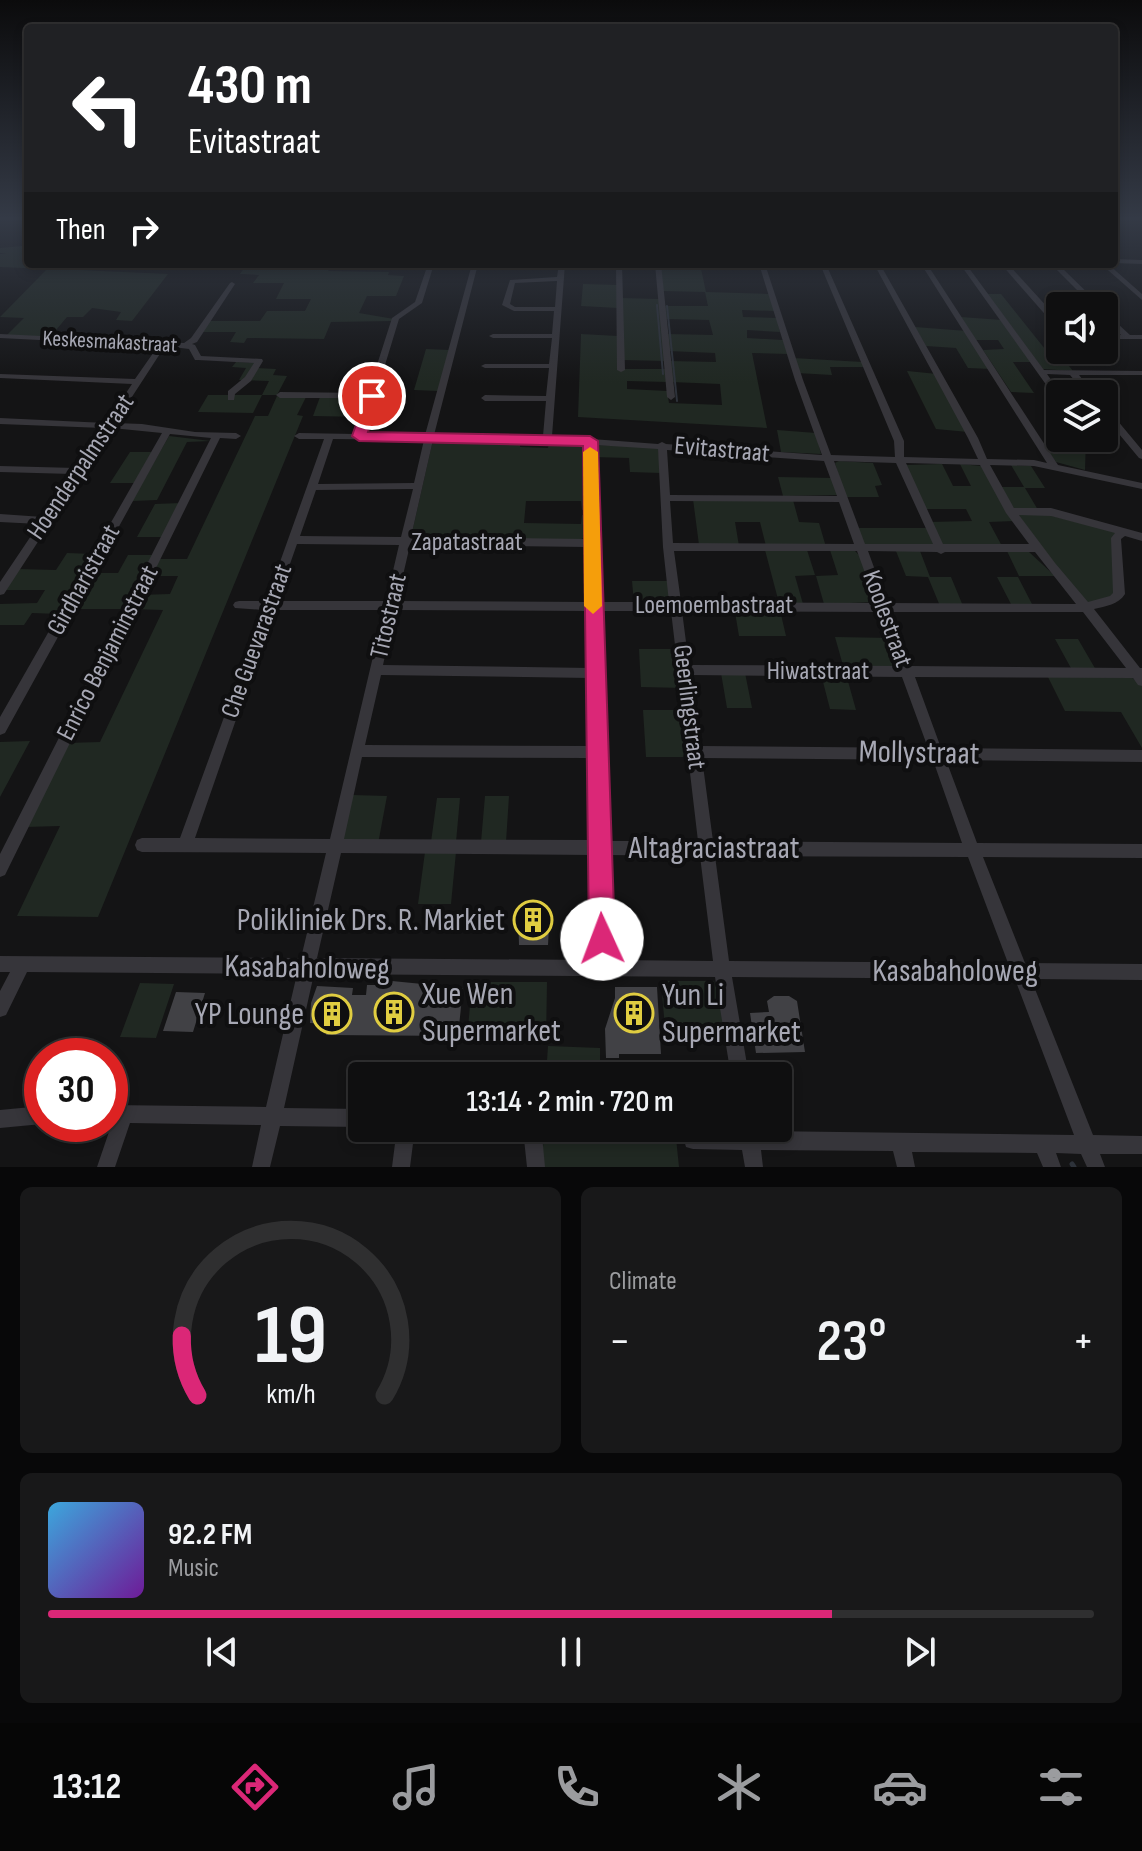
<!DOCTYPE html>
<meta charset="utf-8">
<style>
body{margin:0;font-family:"Sofia Sans Condensed",sans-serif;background:#181819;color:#f1f3f6;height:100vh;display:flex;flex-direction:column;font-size:30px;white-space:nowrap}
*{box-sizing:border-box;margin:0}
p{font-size:26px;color:#9b9c9f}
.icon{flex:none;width:44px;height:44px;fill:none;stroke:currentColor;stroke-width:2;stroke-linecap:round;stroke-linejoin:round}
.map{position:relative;height:1167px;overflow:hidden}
.details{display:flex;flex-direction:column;gap:20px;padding:20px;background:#080809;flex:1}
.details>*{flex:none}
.top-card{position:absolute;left:24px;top:24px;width:1094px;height:244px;border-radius:8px;box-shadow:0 4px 12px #0003,0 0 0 2px #2f2f30;background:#202124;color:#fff;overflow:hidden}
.controls{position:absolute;left:1046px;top:292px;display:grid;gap:16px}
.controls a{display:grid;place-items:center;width:72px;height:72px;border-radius:8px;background:#0f0f10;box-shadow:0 4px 12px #0003,0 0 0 2px #2f2f30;font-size:40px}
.speed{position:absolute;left:24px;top:1038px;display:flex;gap:16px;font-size:40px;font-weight:700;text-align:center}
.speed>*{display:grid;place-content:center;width:104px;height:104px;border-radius:50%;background:#0f0f10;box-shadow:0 4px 12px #0003,0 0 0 2px #2f2f30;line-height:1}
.speed .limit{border:12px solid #d22;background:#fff;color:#111}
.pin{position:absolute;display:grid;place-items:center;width:68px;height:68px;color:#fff;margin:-34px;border:4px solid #fff;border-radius:50%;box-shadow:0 2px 8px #0007}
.me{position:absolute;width:88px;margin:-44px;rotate:358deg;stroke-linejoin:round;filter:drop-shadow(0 0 6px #0008)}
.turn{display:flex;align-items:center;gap:28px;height:168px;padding:0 32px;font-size:36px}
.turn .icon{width:104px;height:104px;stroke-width:2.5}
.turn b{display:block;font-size:56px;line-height:68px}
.then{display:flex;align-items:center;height:76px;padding:0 32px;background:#0003;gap:16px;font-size:30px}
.big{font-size:60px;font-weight:600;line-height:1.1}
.details .card{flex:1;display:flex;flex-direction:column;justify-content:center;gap:12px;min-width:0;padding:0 28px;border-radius:12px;background:#181819}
.details .dial{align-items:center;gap:0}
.dial svg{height:208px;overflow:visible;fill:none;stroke:#2f2f30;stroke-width:7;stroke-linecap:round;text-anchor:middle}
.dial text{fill:#f1f3f6;stroke:none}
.song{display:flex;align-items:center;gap:24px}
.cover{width:96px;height:96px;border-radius:12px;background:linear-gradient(135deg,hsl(200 70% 55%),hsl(280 70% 35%))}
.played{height:8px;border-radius:4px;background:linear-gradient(90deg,#db2777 75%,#2f2f30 75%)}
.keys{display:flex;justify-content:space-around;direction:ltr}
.heat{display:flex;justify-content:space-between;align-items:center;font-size:44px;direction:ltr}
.details .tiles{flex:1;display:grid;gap:20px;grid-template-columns:1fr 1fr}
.card:last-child{grid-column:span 2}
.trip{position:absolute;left:348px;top:1062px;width:444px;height:80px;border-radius:8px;background:#0f0f10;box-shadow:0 4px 12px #0003,0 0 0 2px #2f2f30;font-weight:600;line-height:80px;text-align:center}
.menu{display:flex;height:128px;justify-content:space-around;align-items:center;background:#060606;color:#9b9c9f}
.menu .icon{width:56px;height:56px}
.menu .on{color:#db2777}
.menu b{font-size:36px;color:#f1f3f6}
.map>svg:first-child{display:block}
.green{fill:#202822}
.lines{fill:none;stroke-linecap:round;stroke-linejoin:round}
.stream-far1{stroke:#2d323a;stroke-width:2}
.stream{stroke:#2d323a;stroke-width:5}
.building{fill:#414145}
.minor{fill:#36353a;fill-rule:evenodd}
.route{fill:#db2777;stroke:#8e194d;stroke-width:2}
.slow{fill:#f59e0b}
.labels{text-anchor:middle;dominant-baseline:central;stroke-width:8;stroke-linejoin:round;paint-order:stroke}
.far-street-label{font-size:22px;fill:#a7a8b4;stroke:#0f0f10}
.street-label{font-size:26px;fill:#a7a8b4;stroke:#0f0f10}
.near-street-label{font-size:32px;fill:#a7a8b4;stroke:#0f0f10}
.near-poi-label{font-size:32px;fill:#a7a8b4;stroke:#0f0f10;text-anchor:end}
</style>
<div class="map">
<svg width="1142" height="1167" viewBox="0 0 1142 1167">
<rect width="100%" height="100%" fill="#141415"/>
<path class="green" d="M28 241V264H84L79 270 168 274 132 321 116 320 121 312 92 308 83 317H67L56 330H47L39 338 6 336 24 318 0 317 47 269 0 267V254H7L0 253V248L22 246Z
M247 264H334L328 271 389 272 388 275 404 276 396 296H367L359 313 394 319 393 321 331 322 324 339 247 338 244 343 230 342 236 332H202L209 321H260L267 311H305L311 299H276L284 283H253L259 275 240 274Z
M660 264H700L706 292 769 294 775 311 742 310 743 317 777 318 780 332 747 330V338L783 340 788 354 752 353 767 428 578 417 581 334 618 336 623 369H666L667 382 627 381V389L667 391 669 403 722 405 720 384 671 382 669 361 716 362 715 353 668 351 666 334 713 335 709 320 665 319 664 306H708L705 292 662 291Z
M583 284 618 285V308L581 306Z
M987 294H1001L1045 349 1056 350 1073 371 1043 369Z
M621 298 660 299 666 361 623 360Z
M961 317 1002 320 1031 362H1013L1034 393 1011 392 983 350 1004 349 998 340H976Z
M915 327 967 331 992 369 968 368 956 348 926 346Z
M426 349 450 350 438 391 414 390Z
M793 358 863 362 865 367H830L832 375 797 373Z
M236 362 259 363 256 368 276 369 273 375 287 376 277 395H262L253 413 198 412 208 395H262L269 381 239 380 246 368 232 367Z
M907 371 937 374 968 432 936 429Z
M277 396 306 397 297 415 303 416 98 917 17 916 60 826 25 827 67 743 100 742 163 610 132 609 140 595 170 594 178 576H150L159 559H187L255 416H268Z
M320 397 367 398 364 417 313 416Z
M777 430 816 433 821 454 781 452Z
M169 436 211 441 187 442 157 500 132 501Z
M1063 438H1086L1085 470 1056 462 1045 447H1068Z
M444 441 520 442V447L548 448 549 443 585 447 588 510H582L581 501H526L524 523 581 524 582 515H588L586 536 580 540 411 537 432 444Z
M593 445 658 447 661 473 630 472 629 458 593 457Z
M130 452H156L137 483H110Z
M839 461 873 463 882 485 875 486 879 497H845L835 463Z
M942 464 953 486H971L960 464 981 466 1014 521 989 522 1003 548 943 545 929 522 972 521 966 509H924L906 465Z
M1011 465 1031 466 1045 488H1025L1038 510 1014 508 999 487H1024Z
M778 477 833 478 838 495 783 496Z
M693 499 793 500 799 522 819 523 826 547 766 546 760 522H735L739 546 699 545Z
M181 503 163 537H137L155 504Z
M1036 512 1116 532 1118 587 1109 599 1084 605 1018 514Z
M856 528H929L938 544 864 546Z
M765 550H807L815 575 795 576 803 604 779 603Z
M830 550H854L861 557 876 602 824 604 816 576 838 575Z
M896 551H920L930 577H951L963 606H940L928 577 906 576Z
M1007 551 1029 552 1055 576H1019Z
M67 553 93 554 59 614 32 613 24 625H0V604L37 603 45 590H5L18 569 56 570Z
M128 555H155L127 609H71L92 573H118Z
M997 577H1018L1033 606H1012Z
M632 581H671L670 603H634Z
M734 606H779L786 636H739Z
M835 637 891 638 900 668 844 669Z
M1055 639H1078L1096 670H1072Z
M639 649H680L685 688 641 687Z
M721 673H745L752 708H727Z
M821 674H846L856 710 830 709Z
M1130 676 1142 686V748L1121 712 1065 711 1048 677Z
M643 710H687L693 757H646Z
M30 741 0 797V742Z
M352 795 387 796 378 844 343 839Z
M485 796H509L506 842H481Z
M437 798H460L456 842H431Z
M425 852H456L451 904H418Z
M661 981H714L728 1029 665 1028Z
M472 982H547L546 1040H467Z
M140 983 174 984 156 1038 120 1037Z
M548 1046 600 1048V1063L669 1064 671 1076H546Z
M544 1128H675L679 1167H542Z"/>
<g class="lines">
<path class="stream-far1" d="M657 305 663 374
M667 306 677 401"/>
<path class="stream" d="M1072 1164 1074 1167"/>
</g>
<path class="building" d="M518 910H550L548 945H519Z
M392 981 463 988 458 1036 326 1035 328 1024 310 1023 311 1003 317 986 353 988 352 995H366L367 985H392Z
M615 987H657L661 1054H619V1058H606L605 1029 615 998Z
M176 992 205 993 193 1032 163 1031Z
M774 996H789L797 1001 805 1052 756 1053 750 1013 769 1012 767 1001Z"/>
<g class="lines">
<path class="minor" d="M1114 259 1142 260V264L1114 263Z
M428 264H434L422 303 399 319 364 434 425 435 472 264H478L434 435 543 436 546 401H485L481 398 485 395 546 396 549 368H485L481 366 485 364H549L552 338H493L489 336 493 334H552L554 311H514L502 305 510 280 557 277 559 264H565L552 436 658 444 662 442 666 444 822 455 795 380 759 264H765L803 380 831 455 895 457 894 441 820 264H826L904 441V457L978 459 968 438 874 264H880L978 438 987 459 1034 460 1047 463 921 264H927L1058 465 1142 483V489L1034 466 990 465 1014 508H1051L1142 533V541L1125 536 1121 539 1125 594C1118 605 1106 606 1094 609L1140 668H1142V686L1138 685 1133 678 915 677 941 748 1142 750V762L946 760 977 843 1142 844V858L983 857 1025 963 1142 964V980L1031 979 1093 1135 1142 1136V1154H1100L1105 1167H1087L1081 1154 1056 1153 1061 1167H1043L1037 1153 912 1152 915 1167H897L893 1151 761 1150 763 1167H745L742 1150 693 1149 686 1147 684 1140 686 1133 693 1131H739V1128H757L758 1131 1074 1135 1015 979 732 977 749 1076H731L715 977 314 974 284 1108 362 1109V1127L280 1126 270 1167H252L261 1125 130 1123 115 1167H97L112 1123H110V1105L266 1107 297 974 27 972 6 1015 0 1017V991L10 972H0V956L301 958 326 853 142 852 137 850 135 845 137 840 142 838H180L263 610 235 608 233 605 235 602 239 601H266L324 439H299L294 436 299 433 355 434 367 398H280L276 395 280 392 368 393 392 318 415 302ZM557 281 555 307H515L510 304 515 283ZM333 439 424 440 414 483 318 484ZM433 440 547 442 586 444 587 539 411 537ZM595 445 658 449 663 547 669 602H600ZM667 450 824 461 837 496 670 495ZM834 461 896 463 933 544H865ZM906 463 980 465 1006 513 1029 544H943ZM413 489 401 537 300 536 316 490ZM670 501 839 502 854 544 673 543ZM1019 515 1051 516 1115 533 1111 538 1113 593 1110 596 1088 602 1055 563ZM297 544 399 545 386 601H277ZM410 545 587 547 588 602 397 601ZM674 551H857L876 603 681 602ZM868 551 937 552 941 554 945 552H1035L1076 604 887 603ZM274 610H384L330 839 195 838ZM395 610 588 611 590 668 383 665ZM600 611H671L698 841H607ZM682 611 879 612 899 666 689 665ZM890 612H1083L1126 668 911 666ZM381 675 590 678 591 746 365 745ZM691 675 902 677 928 748 700 746ZM362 757 591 758 593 840 344 839ZM702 758 933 760 962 843 713 841ZM341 853 593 855 595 960 317 958ZM608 855 700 856 713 961 611 960ZM715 856 968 857 1008 963 729 961Z
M616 264H622L625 370 621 372 617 370Z
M655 264H661L675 397 671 400 667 397Z
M960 264H966L1044 370 1142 371V375H1079L1094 394H1086L1070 375 1047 374 1061 394 1060 401 1057 400Z
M1001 264H1008L1060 321V328H1057Z
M1051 264H1058L1101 306H1093Z
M1101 264H1108L1142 294V300Z
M232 282 235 284 197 342 192 344 195 345 201 356 262 359 263 361 251 381 235 394 234 400H228V391L245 377 254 363 198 360H195L189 349 165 346 115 423 142 424 195 432 236 433 241 436 236 439 220 438 5 875 0 877V854L211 438 170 434 5 733 0 735V717L162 433 112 428 4 594 0 595V582L39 524 0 522V514L43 517 72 474 0 472V466L76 468 103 428 0 424V418L106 423 132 384 0 378V374L135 379 158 346 0 338V334L184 343 191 338 230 283Z
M1104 311 1130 335H1142V339H1104V335H1121L1104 317Z
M1104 407 1107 408 1142 450V459L1139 458 1104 416Z
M42 1106V1124L0 1128V1110Z
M397 1128H415L410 1167H392Z
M518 1128H540L542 1135 545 1167H527L524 1139Z"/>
</g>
<linearGradient id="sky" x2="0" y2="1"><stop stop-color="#0b0b0c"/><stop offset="0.57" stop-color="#343a46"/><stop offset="1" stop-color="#343a46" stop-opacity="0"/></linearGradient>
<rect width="1142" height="383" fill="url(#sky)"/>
<path class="route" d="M367 393 379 396 368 432 590 436 598 441 615 939 611 948 602 952 593 948 589 939 583 446 359 441 352 436Z"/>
<path class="slow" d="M590 447 598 452 602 606 593 614 584 606 583 452Z"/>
<defs>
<g id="building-ring" transform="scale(2)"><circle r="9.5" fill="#0f0f10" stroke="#e0cd41" stroke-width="1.5"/><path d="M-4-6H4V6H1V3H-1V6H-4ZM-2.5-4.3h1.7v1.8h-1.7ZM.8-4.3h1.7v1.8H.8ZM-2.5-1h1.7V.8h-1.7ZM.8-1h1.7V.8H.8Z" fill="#e0cd41"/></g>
</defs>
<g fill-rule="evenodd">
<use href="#building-ring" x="533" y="920"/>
<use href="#building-ring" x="394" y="1012"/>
<use href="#building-ring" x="634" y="1013"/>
<use href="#building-ring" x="332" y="1014"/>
</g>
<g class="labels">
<g class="far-street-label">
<text transform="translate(110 342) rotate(3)">Keskesmakastraat</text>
</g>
<g class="street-label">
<text transform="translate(722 450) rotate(5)">Evitastraat</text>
<text transform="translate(81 467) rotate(-56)">Hoenderpalmstraat</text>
<text x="467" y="542">Zapatastraat</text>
<text transform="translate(84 580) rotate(-61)">Girdharistraat</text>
<text x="714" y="605">Loemoembastraat</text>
<text transform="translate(389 616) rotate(-77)">Titostraat</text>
<text transform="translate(887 619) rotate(70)">Koolestraat</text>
<text transform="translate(257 641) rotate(-70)">Che Guevarastraat</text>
<text transform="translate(108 653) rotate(-63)">Enrico Benjaminstraat</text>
<text x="818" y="671">Hiwatstraat</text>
<text transform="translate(689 707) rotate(83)">Geerlingstraat</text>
</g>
<g class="near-street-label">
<text transform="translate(919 753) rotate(1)">Mollystraat</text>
<text x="714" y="848">Altagraciastraat</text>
<text transform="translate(307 968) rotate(1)">Kasabaholoweg</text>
<text x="955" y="971">Kasabaholoweg</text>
</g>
<g class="near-poi-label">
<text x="505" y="920">Polikliniek Drs. R. Markiet</text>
<text x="422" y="994" text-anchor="start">Xue Wen<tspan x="422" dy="37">Supermarket</tspan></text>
<text x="662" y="995" text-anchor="start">Yun Li<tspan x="662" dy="37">Supermarket</tspan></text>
<text x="304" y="1014">YP Lounge</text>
</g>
</g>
</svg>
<div class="controls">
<a><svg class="icon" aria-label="sound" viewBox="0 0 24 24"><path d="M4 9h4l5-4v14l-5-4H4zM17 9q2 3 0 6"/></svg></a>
<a><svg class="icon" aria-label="layers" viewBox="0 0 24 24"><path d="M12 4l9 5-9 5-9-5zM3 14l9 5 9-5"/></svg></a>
</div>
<div class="speed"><div class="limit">30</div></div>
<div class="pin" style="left:372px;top:396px;background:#d93025"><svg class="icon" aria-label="arrive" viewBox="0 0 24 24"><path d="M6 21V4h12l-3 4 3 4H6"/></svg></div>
<svg class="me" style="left:602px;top:939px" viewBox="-20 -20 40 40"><circle r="19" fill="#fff"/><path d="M0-13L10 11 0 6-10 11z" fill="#db2777"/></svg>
<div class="trip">13:14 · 2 min · 720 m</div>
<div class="top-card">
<div class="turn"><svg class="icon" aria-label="left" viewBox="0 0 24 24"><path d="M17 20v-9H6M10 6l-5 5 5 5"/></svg><div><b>430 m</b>Evitastraat</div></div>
<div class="then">Then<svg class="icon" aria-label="right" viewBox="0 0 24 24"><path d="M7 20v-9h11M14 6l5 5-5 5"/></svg></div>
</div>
</div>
<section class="details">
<div class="tiles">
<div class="card dial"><svg viewBox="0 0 100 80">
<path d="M14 69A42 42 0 1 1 86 69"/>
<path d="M14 69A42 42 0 0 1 8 46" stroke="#db2777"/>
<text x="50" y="56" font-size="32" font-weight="700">19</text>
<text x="50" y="72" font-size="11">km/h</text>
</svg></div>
<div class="card"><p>Climate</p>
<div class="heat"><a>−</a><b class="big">23°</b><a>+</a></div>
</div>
<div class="card">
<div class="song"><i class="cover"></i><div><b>92.2 FM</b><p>Music</p></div></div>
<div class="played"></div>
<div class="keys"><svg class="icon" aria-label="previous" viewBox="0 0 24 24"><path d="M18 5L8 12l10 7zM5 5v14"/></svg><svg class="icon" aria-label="pause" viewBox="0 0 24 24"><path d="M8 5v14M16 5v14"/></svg><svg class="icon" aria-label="next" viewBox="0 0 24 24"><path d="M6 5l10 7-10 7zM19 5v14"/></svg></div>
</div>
</div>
</section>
<nav class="menu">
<b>13:12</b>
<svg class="icon on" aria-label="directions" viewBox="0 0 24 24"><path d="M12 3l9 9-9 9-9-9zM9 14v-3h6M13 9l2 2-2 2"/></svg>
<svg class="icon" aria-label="music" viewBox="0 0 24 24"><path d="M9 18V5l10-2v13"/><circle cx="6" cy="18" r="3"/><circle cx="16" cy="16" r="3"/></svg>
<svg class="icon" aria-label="phone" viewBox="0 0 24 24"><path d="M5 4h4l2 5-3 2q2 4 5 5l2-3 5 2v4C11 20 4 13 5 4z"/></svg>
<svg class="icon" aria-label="climate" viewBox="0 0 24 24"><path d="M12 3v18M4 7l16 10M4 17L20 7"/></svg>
<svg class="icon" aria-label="car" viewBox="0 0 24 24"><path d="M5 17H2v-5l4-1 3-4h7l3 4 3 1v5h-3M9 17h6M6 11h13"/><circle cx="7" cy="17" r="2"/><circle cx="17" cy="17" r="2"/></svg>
<svg class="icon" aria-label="filters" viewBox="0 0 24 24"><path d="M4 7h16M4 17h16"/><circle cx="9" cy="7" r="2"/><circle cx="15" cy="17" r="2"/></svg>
</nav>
